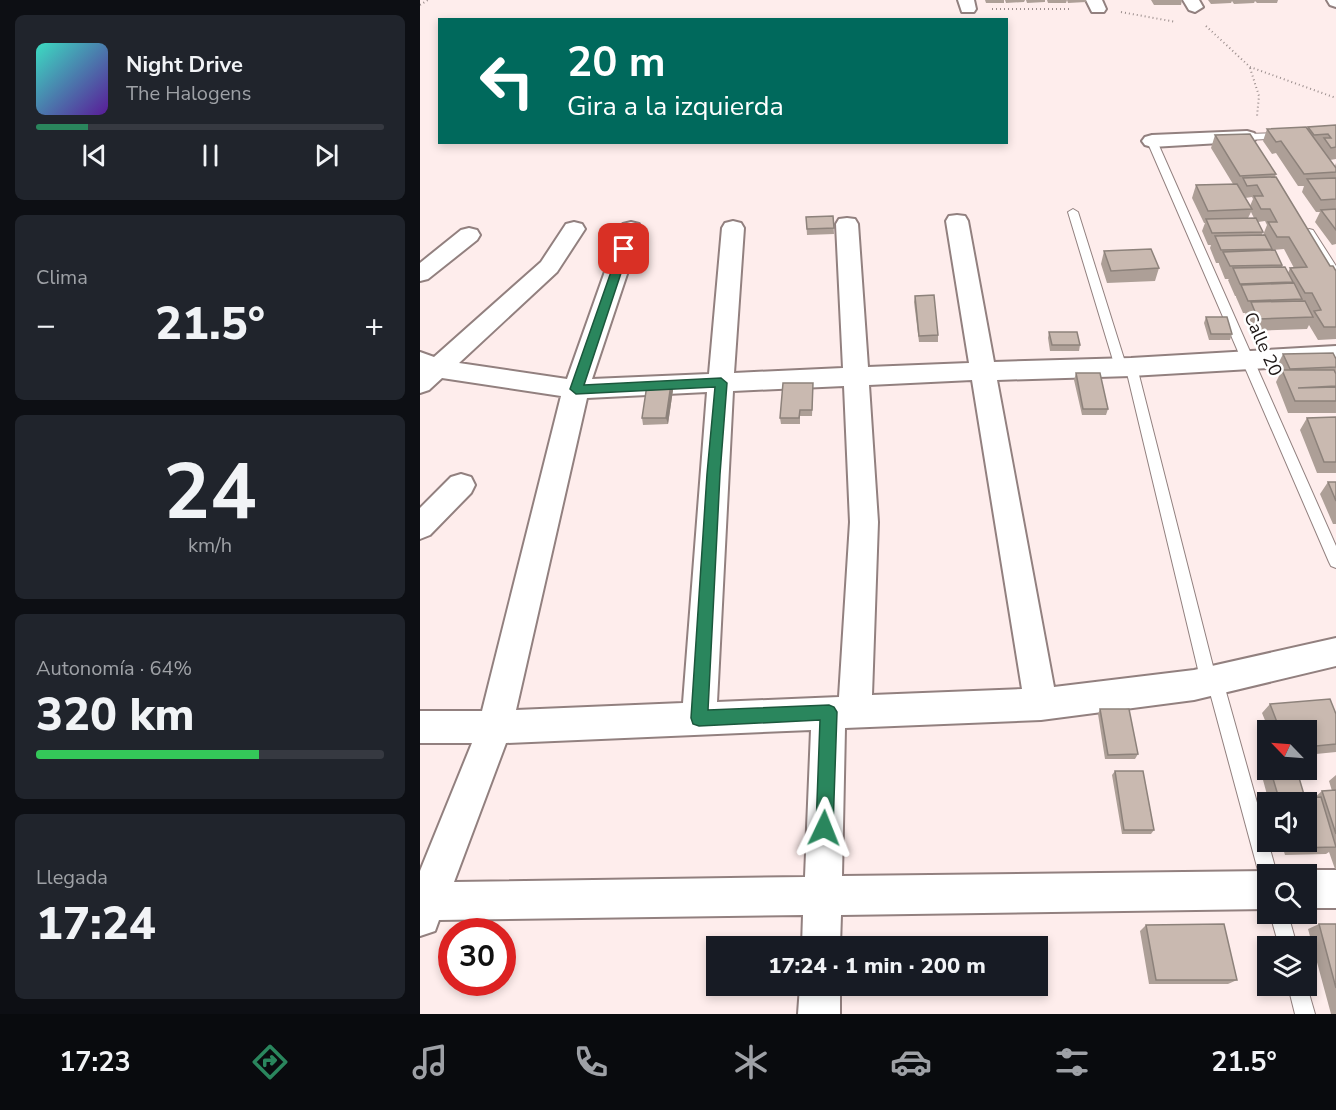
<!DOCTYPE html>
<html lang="es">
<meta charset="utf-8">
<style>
body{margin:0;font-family:"Nunito Sans",sans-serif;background:#20242c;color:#f1f3f6;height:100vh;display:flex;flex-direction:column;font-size:22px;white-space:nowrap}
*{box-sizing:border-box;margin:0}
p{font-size:20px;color:#9ea1a6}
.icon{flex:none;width:33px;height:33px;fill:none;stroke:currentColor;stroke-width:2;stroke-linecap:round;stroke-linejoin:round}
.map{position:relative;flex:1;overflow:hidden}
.side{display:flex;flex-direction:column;gap:15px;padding:15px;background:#0d0f14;width:420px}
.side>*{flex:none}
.banner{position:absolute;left:18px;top:18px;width:570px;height:126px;border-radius:0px;box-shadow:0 3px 9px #0003;background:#00695c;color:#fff;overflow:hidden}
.needle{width:39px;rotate:295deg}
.controls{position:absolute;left:837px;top:720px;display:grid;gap:12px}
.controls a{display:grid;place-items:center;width:60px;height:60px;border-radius:0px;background:#171b24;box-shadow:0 3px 9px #0003;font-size:30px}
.speed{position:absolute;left:18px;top:918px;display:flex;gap:12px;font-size:30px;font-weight:700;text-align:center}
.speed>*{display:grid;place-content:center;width:78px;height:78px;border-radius:50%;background:#171b24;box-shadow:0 3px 9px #0003;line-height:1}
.speed .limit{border:9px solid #d22;background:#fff;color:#111}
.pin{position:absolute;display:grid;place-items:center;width:51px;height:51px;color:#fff;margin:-26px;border-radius:12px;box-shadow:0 3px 9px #0006}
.me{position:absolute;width:66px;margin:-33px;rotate:2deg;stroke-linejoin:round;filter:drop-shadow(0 0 4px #0008)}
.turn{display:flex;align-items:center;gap:21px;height:126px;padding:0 30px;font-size:27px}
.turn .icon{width:78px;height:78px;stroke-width:2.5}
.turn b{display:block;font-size:42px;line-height:51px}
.big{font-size:45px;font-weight:800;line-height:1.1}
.side .tile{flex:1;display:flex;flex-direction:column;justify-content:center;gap:9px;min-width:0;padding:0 21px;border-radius:9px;background:#20242c}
.side .dial{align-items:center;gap:0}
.dial b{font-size:78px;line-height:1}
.song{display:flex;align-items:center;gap:18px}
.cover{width:72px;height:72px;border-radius:9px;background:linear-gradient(135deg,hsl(170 70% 55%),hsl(270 70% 35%))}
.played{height:6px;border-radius:3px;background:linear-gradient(90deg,#2a865d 15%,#363941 15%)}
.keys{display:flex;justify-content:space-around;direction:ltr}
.heat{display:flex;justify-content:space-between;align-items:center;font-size:33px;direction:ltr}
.charge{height:9px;border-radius:4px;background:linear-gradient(90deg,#34c759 64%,#363941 0)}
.trip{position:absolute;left:286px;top:936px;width:342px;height:60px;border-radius:0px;background:#171b24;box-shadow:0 3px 9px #0003;font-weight:800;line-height:60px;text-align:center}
.menu{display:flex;height:96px;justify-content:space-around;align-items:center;background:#090b0e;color:#9ea1a6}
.menu .icon{width:42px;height:42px}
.menu .active{color:#2a865d}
.menu b{font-size:27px;color:#f1f3f6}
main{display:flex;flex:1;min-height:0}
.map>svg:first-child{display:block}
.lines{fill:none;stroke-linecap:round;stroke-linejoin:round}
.service-casing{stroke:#92807f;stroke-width:2}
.minor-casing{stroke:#92807f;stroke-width:4}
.path{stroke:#9b8e8d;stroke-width:2;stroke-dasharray:1 3;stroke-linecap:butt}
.service{fill:#fff;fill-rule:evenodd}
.minor{fill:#fff;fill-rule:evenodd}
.wall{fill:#ad9f97;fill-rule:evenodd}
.shaded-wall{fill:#8d827b}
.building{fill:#c9b9b0;stroke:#8d827b;stroke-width:1.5}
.route{fill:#2a865d;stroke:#1b573c;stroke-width:1.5}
.labels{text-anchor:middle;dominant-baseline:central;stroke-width:5;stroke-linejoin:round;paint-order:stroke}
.street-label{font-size:18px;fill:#1d1615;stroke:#fff}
</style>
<main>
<section class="side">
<div class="tile">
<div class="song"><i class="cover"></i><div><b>Night Drive</b><p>The Halogens</p></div></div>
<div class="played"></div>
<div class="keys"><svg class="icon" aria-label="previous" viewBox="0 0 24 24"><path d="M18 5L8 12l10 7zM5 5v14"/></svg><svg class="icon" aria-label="pause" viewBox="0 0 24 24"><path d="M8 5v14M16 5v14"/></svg><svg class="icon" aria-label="next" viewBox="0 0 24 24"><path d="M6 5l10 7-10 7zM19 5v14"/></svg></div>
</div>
<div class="tile"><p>Clima</p>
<div class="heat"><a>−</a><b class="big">21.5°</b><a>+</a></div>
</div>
<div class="tile dial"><b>24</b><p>km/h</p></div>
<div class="tile"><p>Autonomía · 64%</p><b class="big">320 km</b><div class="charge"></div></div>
<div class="tile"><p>Llegada</p><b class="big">17:24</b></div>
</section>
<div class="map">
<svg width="916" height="1014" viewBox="0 0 916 1014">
<rect width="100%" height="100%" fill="#feedec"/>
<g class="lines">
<g class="service-casing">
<path id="service" d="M863 133 866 134V138L827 140 822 137 827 134Z
M729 139 737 141 916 546V568L911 566 909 562 727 141Z
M653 209 658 212 706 365 711 363 717 367 795 674 800 676 803 681 857 874H848V883L842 880 839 874 789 689 783 687 781 682 706 369 701 371 695 367 648 212Z
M889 229 893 230 916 266V277L912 276 884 232Z
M850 914H868L877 946H859Z
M886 983 895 1014H875L868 986H886Z"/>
</g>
<g class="minor-casing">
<path id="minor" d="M538 0H554L556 9 554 12H542Z
M666 0H682L686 9 684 12H672Z
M763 0H779L783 7 775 12 769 10Z
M907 0H916V7L910 5Z
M827 131 834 133 837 137 834 141 732 147 725 145 722 141 725 137 732 135Z
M537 215 545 216 548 221 574 362 711 358 916 346V364L711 376 577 380 634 687 774 670 916 638V666L774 700 621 720 425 728 422 876 848 871 856 874H848V909L421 915 420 946H382L383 915 19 920 15 931 0 936V871L52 743H0V711H62L141 396 22 378 9 390 0 393V352L14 357 121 262 146 224 154 222 162 224 165 229 137 272 39 363 147 379 200 229 203 224 211 222 219 224 222 229 172 379 289 374 302 228 305 223 313 221 321 223 324 228 314 373 423 368 416 224 419 219 427 218 435 219 438 224 448 367 549 363 526 221 529 216ZM552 380 602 689 452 695 458 522 449 385ZM424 386 430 522 419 697 297 702 313 391ZM287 392 263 703 96 710 167 398ZM391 730 385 877 34 882 86 743Z
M49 228 57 230 60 235 57 240 8 279 0 281V263L41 230Z
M41 474 51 477 55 485 51 493 10 535 0 539V508L31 477Z
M886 870H916V908H886V874H875Z
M380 986H420V1014H378Z"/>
</g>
<path class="path" d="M0 5 8 0
M572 9H652
M701 12 756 22
M786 26 830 67 916 98
M830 68 839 96 837 116"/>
<use href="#service" class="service"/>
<use href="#minor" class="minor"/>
</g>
<path class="wall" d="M565 0H584V3H566Z
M585 0H605L604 2 586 3Z
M606 0H625V2L607 3Z
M627 0H666V2L648 3 647 0 646 3H628Z
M731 0H762L761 5H734Z
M788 0H858L857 3H837L835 1 834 3 814 4 812 1 811 3 791 4Z
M916 125V159L910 160 915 166 916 163V244L912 245 895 222 900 212H896L882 192 884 186H878L856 153 852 154 843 141 847 129H887L888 127Z
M795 135 856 174 855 177 910 266 916 271V339L898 340 889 325 887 329 833 331 825 314 826 313H823L816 297V296H815L808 280 809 279H805L799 264V263H796L790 248 791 245H788L782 231 785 223H784L772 198 776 185 813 184 791 148ZM832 197 833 199 830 206 825 198ZM831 212 834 218H828ZM845 221 847 225 843 235H842L843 232 838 222ZM864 249 874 268H870L868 273 862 267V265L852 250Z
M413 216 414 234 387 235 386 217Z
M684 251 739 268 735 281 687 283 681 264Z
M495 296 518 335V342H499L494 302Z
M786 317 812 334 810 340H789L784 323Z
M629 332 660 345 659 351H630L628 338Z
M863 354 916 359V413H868L856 382 860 374 857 366Z
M656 373 688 409 686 415H662L654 380Z
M393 389 392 416H380V424H361L360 418Z
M253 390 248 424 223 425 222 418Z
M916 417V473H897L880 430 887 418Z
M908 482H916V524H913L900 494Z
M850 704 916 714V752L886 755V730H849L842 713Z
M680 709 718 754 715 759H685L678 714Z
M695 771 734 830 731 834H702L692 775Z
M851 772 885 798 895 797 902 791H912L909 781 916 775V869H915L909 852 906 854 865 855 861 842H886V802H849L843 780Z
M899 924H916V1014H911L888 929Z
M726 925 817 980 808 984H729L720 931Z"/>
<path class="shaded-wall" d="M251 384 253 390 248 424 246 418Z"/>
<path class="building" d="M916 125V147L911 148 904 138H911L908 134 894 135 888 127Z
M886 127 916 168V172L884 174 861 141 856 142 847 129Z
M830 134 856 174 820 176 795 135Z
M856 177 910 266H913L916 271V327H904L894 311 901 310 892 293H885L870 268 887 267 869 237H857L848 222H857L850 209H841L834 196H843L837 185 827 186 823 178Z
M916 178V199L901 200 887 179Z
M817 184 832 209 788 211 776 185Z
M916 209V230L901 210Z
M413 216 414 228 387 229 386 217Z
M836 218 843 232 792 233 786 219Z
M845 235 852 249 801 250 795 236Z
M731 249 739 268 691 271 684 251Z
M855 250 862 265 810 266 803 252Z
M865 267 873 282 820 284 813 268Z
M874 283 882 299 828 301 821 285Z
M514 295 518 335 499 336 495 296Z
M885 301 893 317 838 319 831 302Z
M786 317H807L812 334H791Z
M629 332H657L660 345H632Z
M913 353 916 359V367L870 369 863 354Z
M862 370H914L916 374V386L878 388 916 387V401H875Z
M656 373H680L688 409H663Z
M363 383H393L392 410H380L379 418H360Z
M251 384 246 418H222L227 385Z
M916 417V462H904L887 418Z
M908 482H916V501Z
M910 699 916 714V744L886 747V730H860L850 704Z
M680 709H709L718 754 688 755Z
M695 771H723L734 830H704Z
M877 771 885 798 901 797 916 847 874 848 872 842H886V802H860L851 772Z
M916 790V834L902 791Z
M804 924 817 980H736L726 925Z
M899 924H916V988Z"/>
<path class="route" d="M204 246 209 249 164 385 301 378 307 383 300 474 288 710 409 705 414 707 417 712 413 828 410 834 404 837 398 834 396 828 400 720 279 726 273 724 271 718 287 474 295 387 156 394 150 389 199 249Z"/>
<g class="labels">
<g class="street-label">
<text transform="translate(843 344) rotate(66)">Calle 20</text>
</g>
</g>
</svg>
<div class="controls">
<a><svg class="needle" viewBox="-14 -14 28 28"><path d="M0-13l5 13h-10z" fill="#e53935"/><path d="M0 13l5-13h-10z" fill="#9ea1a6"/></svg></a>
<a><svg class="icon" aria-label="sound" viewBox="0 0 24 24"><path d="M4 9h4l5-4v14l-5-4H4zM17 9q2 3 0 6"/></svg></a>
<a><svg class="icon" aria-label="search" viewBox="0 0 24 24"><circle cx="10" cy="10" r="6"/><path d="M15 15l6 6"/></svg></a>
<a><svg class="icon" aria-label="layers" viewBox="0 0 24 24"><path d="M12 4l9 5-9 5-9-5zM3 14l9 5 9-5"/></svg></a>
</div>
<div class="speed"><div class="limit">30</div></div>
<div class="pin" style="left:204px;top:249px;background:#d93025"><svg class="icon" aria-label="arrive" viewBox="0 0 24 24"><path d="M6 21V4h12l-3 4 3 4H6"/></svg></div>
<svg class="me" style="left:404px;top:828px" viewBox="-20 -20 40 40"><path d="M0-17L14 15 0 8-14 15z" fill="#2a865d" stroke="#fff" stroke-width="4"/></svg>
<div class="trip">17:24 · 1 min · 200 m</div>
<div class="banner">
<div class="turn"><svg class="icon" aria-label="left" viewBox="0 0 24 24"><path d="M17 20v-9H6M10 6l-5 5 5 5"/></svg><div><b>20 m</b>Gira a la izquierda</div></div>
</div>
</div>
</main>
<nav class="menu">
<b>17:23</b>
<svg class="icon active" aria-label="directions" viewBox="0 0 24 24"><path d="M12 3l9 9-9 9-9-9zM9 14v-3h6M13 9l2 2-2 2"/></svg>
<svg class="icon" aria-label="music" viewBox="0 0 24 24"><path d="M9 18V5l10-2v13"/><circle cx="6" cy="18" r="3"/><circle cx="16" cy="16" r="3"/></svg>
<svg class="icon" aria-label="phone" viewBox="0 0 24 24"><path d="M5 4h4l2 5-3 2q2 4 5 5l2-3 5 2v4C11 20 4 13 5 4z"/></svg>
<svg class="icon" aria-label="climate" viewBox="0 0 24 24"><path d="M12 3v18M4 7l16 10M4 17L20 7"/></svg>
<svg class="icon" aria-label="car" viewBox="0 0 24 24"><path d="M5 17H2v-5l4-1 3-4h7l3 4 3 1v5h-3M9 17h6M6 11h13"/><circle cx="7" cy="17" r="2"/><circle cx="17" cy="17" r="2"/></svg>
<svg class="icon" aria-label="filters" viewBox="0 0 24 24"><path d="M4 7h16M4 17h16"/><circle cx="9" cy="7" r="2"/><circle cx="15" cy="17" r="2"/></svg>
<b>21.5°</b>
</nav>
